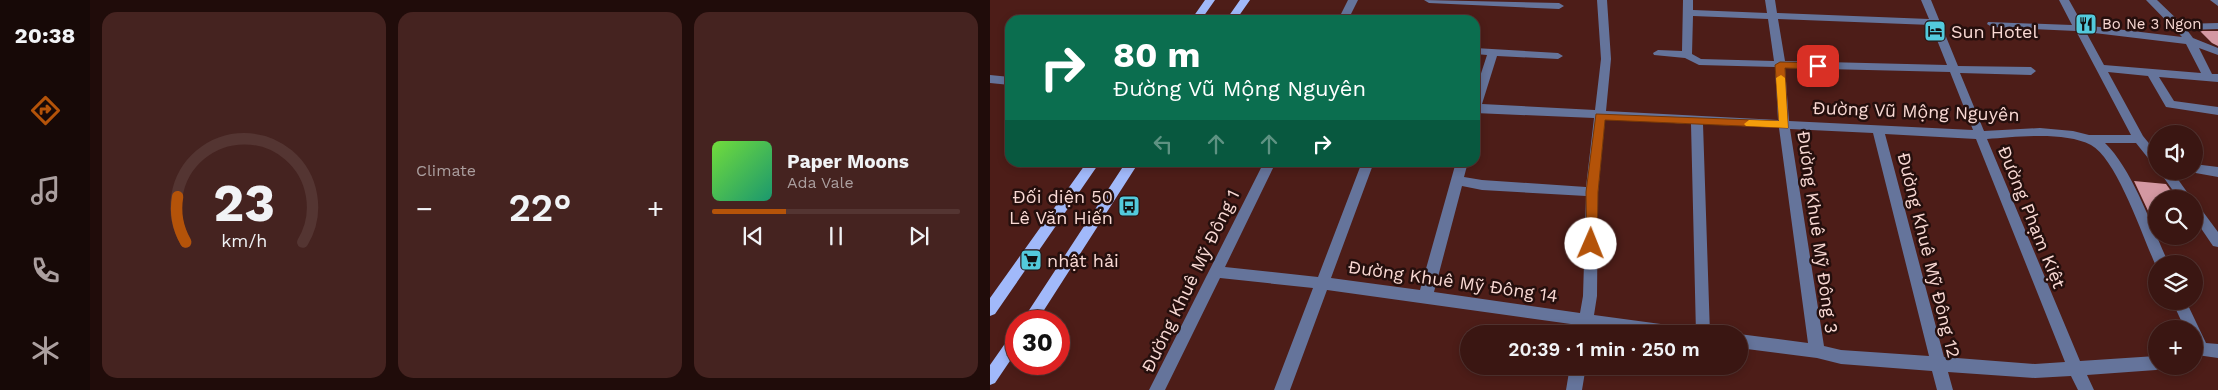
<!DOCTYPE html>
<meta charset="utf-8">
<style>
body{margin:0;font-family:"Work Sans",sans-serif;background:#452320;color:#f1f3f6;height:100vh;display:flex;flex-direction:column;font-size:19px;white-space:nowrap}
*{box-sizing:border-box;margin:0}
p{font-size:16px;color:#ab9f9f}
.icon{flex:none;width:28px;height:28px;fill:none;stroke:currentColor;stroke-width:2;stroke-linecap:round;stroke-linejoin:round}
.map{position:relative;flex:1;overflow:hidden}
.details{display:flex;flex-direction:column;gap:12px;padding:12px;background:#200c0a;width:900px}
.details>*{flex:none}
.hud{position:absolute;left:15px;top:15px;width:475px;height:152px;border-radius:15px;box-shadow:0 2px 8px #0003,0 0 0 1px #543532;background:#0b6e4f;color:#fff;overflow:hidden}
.fabs{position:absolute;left:1158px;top:125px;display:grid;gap:10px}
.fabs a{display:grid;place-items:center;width:55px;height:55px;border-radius:50%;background:#3a1612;box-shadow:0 2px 8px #0003,0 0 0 1px #543532;font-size:25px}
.speed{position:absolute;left:15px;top:310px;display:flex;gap:10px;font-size:25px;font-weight:700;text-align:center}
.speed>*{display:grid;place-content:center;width:65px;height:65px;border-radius:50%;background:#3a1612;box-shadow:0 2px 8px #0003,0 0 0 1px #543532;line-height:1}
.speed .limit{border:8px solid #d22;background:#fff;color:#111}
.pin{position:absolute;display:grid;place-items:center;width:42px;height:42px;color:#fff;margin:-21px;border-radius:10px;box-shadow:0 2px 8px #0006}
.me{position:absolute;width:55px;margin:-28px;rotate:1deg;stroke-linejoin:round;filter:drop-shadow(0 0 4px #0008)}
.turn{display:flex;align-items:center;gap:18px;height:105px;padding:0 25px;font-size:22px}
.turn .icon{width:65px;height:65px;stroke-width:2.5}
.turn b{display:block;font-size:35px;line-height:42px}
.lanes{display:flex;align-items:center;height:48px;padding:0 25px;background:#0003;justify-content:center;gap:25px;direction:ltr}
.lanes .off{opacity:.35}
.big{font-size:38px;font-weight:600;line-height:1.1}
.details .widget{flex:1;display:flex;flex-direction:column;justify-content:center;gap:8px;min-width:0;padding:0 18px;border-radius:15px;background:#452320}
.details .dial{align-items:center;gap:0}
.dial svg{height:130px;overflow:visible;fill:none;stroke:#543532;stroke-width:7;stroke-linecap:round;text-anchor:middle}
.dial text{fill:#f1f3f6;stroke:none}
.song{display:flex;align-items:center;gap:15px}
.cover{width:60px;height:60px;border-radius:8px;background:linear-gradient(135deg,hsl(100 70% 55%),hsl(160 70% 35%))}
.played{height:5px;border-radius:2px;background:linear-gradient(90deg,#b45309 30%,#543532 30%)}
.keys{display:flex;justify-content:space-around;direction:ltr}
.heat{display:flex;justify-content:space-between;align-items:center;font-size:28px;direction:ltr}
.details .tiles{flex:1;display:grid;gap:12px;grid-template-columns:repeat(3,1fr)}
.trip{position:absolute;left:470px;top:325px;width:288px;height:50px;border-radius:25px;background:#3a1612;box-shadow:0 2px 8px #0003,0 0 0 1px #543532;font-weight:600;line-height:50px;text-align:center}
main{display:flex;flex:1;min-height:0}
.menu{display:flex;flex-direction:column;width:90px;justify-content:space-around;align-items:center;background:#170907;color:#ab9f9f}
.menu .icon{width:35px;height:35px}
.menu .current{color:#b45309}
.menu b{font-size:22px;color:#f1f3f6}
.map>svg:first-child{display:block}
.building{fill:#d498a2}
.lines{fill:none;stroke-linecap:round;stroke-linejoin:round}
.minor{fill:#65749b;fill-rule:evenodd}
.major{fill:#a1b9fa;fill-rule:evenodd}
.route{fill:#b45309;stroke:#753606}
.slow{fill:#f59e0b}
.labels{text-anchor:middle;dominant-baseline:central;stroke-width:5;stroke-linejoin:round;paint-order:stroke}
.far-poi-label{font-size:15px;fill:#f9d9d4;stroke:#250f0d;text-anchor:start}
.poi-label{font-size:18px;fill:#f9d9d4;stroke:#250f0d;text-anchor:start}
.street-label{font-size:18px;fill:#f9d9d4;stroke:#250f0d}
</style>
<main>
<nav class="menu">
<b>20:38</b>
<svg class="icon current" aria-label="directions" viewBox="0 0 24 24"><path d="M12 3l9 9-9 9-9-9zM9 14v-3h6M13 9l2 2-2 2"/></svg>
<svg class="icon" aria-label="music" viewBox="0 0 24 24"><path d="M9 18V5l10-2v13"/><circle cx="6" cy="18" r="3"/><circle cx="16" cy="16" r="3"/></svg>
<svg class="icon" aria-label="phone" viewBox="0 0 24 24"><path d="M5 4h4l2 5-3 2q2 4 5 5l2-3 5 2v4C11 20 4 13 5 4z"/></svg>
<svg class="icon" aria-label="climate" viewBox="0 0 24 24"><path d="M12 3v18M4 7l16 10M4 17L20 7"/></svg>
</nav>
<section class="details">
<div class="tiles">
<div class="widget dial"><svg viewBox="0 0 100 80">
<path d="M14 69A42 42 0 1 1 86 69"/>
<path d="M14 69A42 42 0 0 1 9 41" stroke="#b45309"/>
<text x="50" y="56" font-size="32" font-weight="700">23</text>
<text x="50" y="72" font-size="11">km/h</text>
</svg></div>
<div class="widget"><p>Climate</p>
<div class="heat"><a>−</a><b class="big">22°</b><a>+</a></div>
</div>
<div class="widget">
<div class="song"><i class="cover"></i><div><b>Paper Moons</b><p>Ada Vale</p></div></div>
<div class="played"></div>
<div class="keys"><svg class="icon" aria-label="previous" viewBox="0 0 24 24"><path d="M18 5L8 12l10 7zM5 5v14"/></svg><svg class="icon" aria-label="pause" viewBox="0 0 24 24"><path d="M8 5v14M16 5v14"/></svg><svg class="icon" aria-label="next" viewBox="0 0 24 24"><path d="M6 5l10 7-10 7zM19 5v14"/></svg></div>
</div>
</div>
</section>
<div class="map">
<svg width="1228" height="390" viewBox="0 0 1228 390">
<rect width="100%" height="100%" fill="#4d1d18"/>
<path class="building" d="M1210 31H1228V46L1222 43Z
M1144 181 1176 184 1187 199H1166V216L1160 215Z"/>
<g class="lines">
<path class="minor" d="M358 0H368L358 20H348Z
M434 0 569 3 574 6 569 9 439 3Z
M607 0H617L621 59 616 111 788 120 785 67 709 65 695 58 664 55 663 53 668 50 692 51 693 0H703V10L777 13 775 0H785L787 13 939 19 931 0H941L968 66 1041 67 1046 71 1041 75 970 73 994 131 1050 128 1083 131 1099 135H1141L1086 31 1002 27 997 24 998 22 1082 25 1069 0H1079L1093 25 1192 37 1156 0H1167L1192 24 1228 23V29L1197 30 1203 38 1228 48V55L1209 48 1222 74H1228V82L1169 77 1184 101 1228 107V115L1176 107 1158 76 1118 72 1153 136 1166 152V164L1162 163 1146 143H1115C1143 170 1162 228 1179 264H1166V266C1153 238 1127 159 1101 145 1074 131 1027 137 997 139L1090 361 1166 356V366H1172L1171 368 1166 370 1097 375 1104 390H1088L1081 376 1045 378 958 372 963 390H947L942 371 851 364 827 358 749 348V334L818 343 789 128 713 124 720 334H706L701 124 615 119 608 192 607 296 604 315 693 327 698 329 700 334H646L602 327 601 334H587L588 325 337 290 300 390H284L323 288 230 278 175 390H159L274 162H286L235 267 328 277 372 162H384L341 278 430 290 466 162H478L474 177 492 180 596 187 604 118 485 113V92L497 55 485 54V48L568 53 573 56 568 59 507 56 492 104 605 110 611 59ZM703 16 778 19 784 61 711 59 702 54ZM788 19 941 25 957 65 795 61ZM1096 32 1196 44 1211 73 1114 65ZM795 68 960 72 983 130 799 121ZM800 129 883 133 939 356 851 350 834 346ZM895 134 986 139 1075 362 1045 364 954 357ZM472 186 492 190 596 196 593 296 590 313 444 292Z
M1220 0H1228V6Z
M0 75 20 77V85L0 83Z
M1204 164 1228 167V177L1200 172 1204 171Z
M1169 171H1182L1202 199H1189Z
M1204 204 1208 205 1228 232V247L1223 246 1204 218Z
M1182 301H1196L1216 343 1228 344V358L1207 355 1204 348V329H1195Z
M580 366H596L592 390H576Z"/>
<path class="major" d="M215 0H225L211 20H201Z
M250 0H260L246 20H236Z
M97 162H110L5 314 0 316V298Z
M136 162H149L47 321H32Z
M26 333V352L5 383 0 385V365L21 335Z"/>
</g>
<path class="route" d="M790 62 828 63 833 66 828 69 795 68 798 128 615 120 608 192 607 244 605 247H597L596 192 606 114 789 121 785 65Z"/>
<path class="slow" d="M791 75 795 78 798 128 756 126 754 124 759 120 789 121 786 78Z"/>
<defs>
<g id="restaurant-square" transform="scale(1.125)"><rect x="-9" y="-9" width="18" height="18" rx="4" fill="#53cadc" stroke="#250f0d"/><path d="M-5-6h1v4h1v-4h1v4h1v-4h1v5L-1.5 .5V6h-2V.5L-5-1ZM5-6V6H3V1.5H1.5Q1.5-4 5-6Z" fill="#111"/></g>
<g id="hotel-square" transform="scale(1.125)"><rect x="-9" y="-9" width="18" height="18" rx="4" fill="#53cadc" stroke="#250f0d"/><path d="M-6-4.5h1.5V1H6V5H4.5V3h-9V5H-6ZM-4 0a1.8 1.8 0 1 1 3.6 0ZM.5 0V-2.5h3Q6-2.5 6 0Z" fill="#111"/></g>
<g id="bus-square" transform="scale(1.125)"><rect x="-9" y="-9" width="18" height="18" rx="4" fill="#53cadc" stroke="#250f0d"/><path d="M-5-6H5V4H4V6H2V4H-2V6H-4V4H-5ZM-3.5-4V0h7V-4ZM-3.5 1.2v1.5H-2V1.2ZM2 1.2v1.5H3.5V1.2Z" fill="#111"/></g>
<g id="supermarket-square" transform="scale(1.125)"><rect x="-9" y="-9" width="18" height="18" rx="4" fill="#53cadc" stroke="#250f0d"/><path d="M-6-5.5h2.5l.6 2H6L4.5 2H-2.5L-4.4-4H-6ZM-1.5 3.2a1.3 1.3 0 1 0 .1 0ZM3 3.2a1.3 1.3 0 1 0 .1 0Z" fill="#111"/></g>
</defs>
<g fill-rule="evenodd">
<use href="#restaurant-square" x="1096" y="24"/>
<use href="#hotel-square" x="945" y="31"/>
<use href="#bus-square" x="139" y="206"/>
<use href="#supermarket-square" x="41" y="260"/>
</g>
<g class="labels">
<g class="far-poi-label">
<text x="1112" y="24">Bo Ne 3 Ngon</text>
</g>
<g class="poi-label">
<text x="961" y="31">Sun Hotel</text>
<text x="123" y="196" text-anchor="end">Đối diện 50<tspan x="123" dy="21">Lê Văn Hiến</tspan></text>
<text x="57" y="260">nhật hải</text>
</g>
<g class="street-label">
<text transform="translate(926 111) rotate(2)">Đường Vũ Mộng Nguyên</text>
<text transform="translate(1042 217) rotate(68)">Đường Phạm Kiệt</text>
<text transform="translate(828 232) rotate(82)">Đường Khuê Mỹ Đông 3</text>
<text transform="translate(939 255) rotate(76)">Đường Khuê Mỹ Đông 12</text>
<text transform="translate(200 281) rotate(-64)">Đường Khuê Mỹ Đông 1</text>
<text transform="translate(463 281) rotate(8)">Đường Khuê Mỹ Đông 14</text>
</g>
</g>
</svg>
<div class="fabs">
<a><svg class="icon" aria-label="sound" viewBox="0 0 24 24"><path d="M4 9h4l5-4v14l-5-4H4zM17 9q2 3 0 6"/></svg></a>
<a><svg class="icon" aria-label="search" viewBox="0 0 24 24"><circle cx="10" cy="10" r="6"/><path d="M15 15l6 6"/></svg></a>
<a><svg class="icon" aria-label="layers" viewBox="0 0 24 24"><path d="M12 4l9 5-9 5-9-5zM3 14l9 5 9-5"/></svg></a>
<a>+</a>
</div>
<div class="speed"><div class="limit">30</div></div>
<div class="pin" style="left:828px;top:66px;background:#d93025"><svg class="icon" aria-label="arrive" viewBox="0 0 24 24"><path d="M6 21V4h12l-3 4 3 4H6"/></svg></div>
<svg class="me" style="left:601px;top:244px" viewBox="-20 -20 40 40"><circle r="19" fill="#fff"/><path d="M0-13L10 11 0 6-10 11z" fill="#b45309"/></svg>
<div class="trip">20:39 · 1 min · 250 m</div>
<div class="hud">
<div class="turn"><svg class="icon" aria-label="right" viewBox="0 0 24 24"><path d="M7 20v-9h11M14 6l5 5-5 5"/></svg><div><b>80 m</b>Đường Vũ Mộng Nguyên</div></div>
<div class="lanes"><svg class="icon off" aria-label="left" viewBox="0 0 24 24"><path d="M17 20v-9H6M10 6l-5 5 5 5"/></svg><svg class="icon off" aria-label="ahead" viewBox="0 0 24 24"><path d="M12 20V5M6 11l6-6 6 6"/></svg><svg class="icon off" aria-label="ahead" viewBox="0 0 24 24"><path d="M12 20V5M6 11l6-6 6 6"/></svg><svg class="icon" aria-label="right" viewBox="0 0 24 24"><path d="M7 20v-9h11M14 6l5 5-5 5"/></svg></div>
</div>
</div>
</main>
